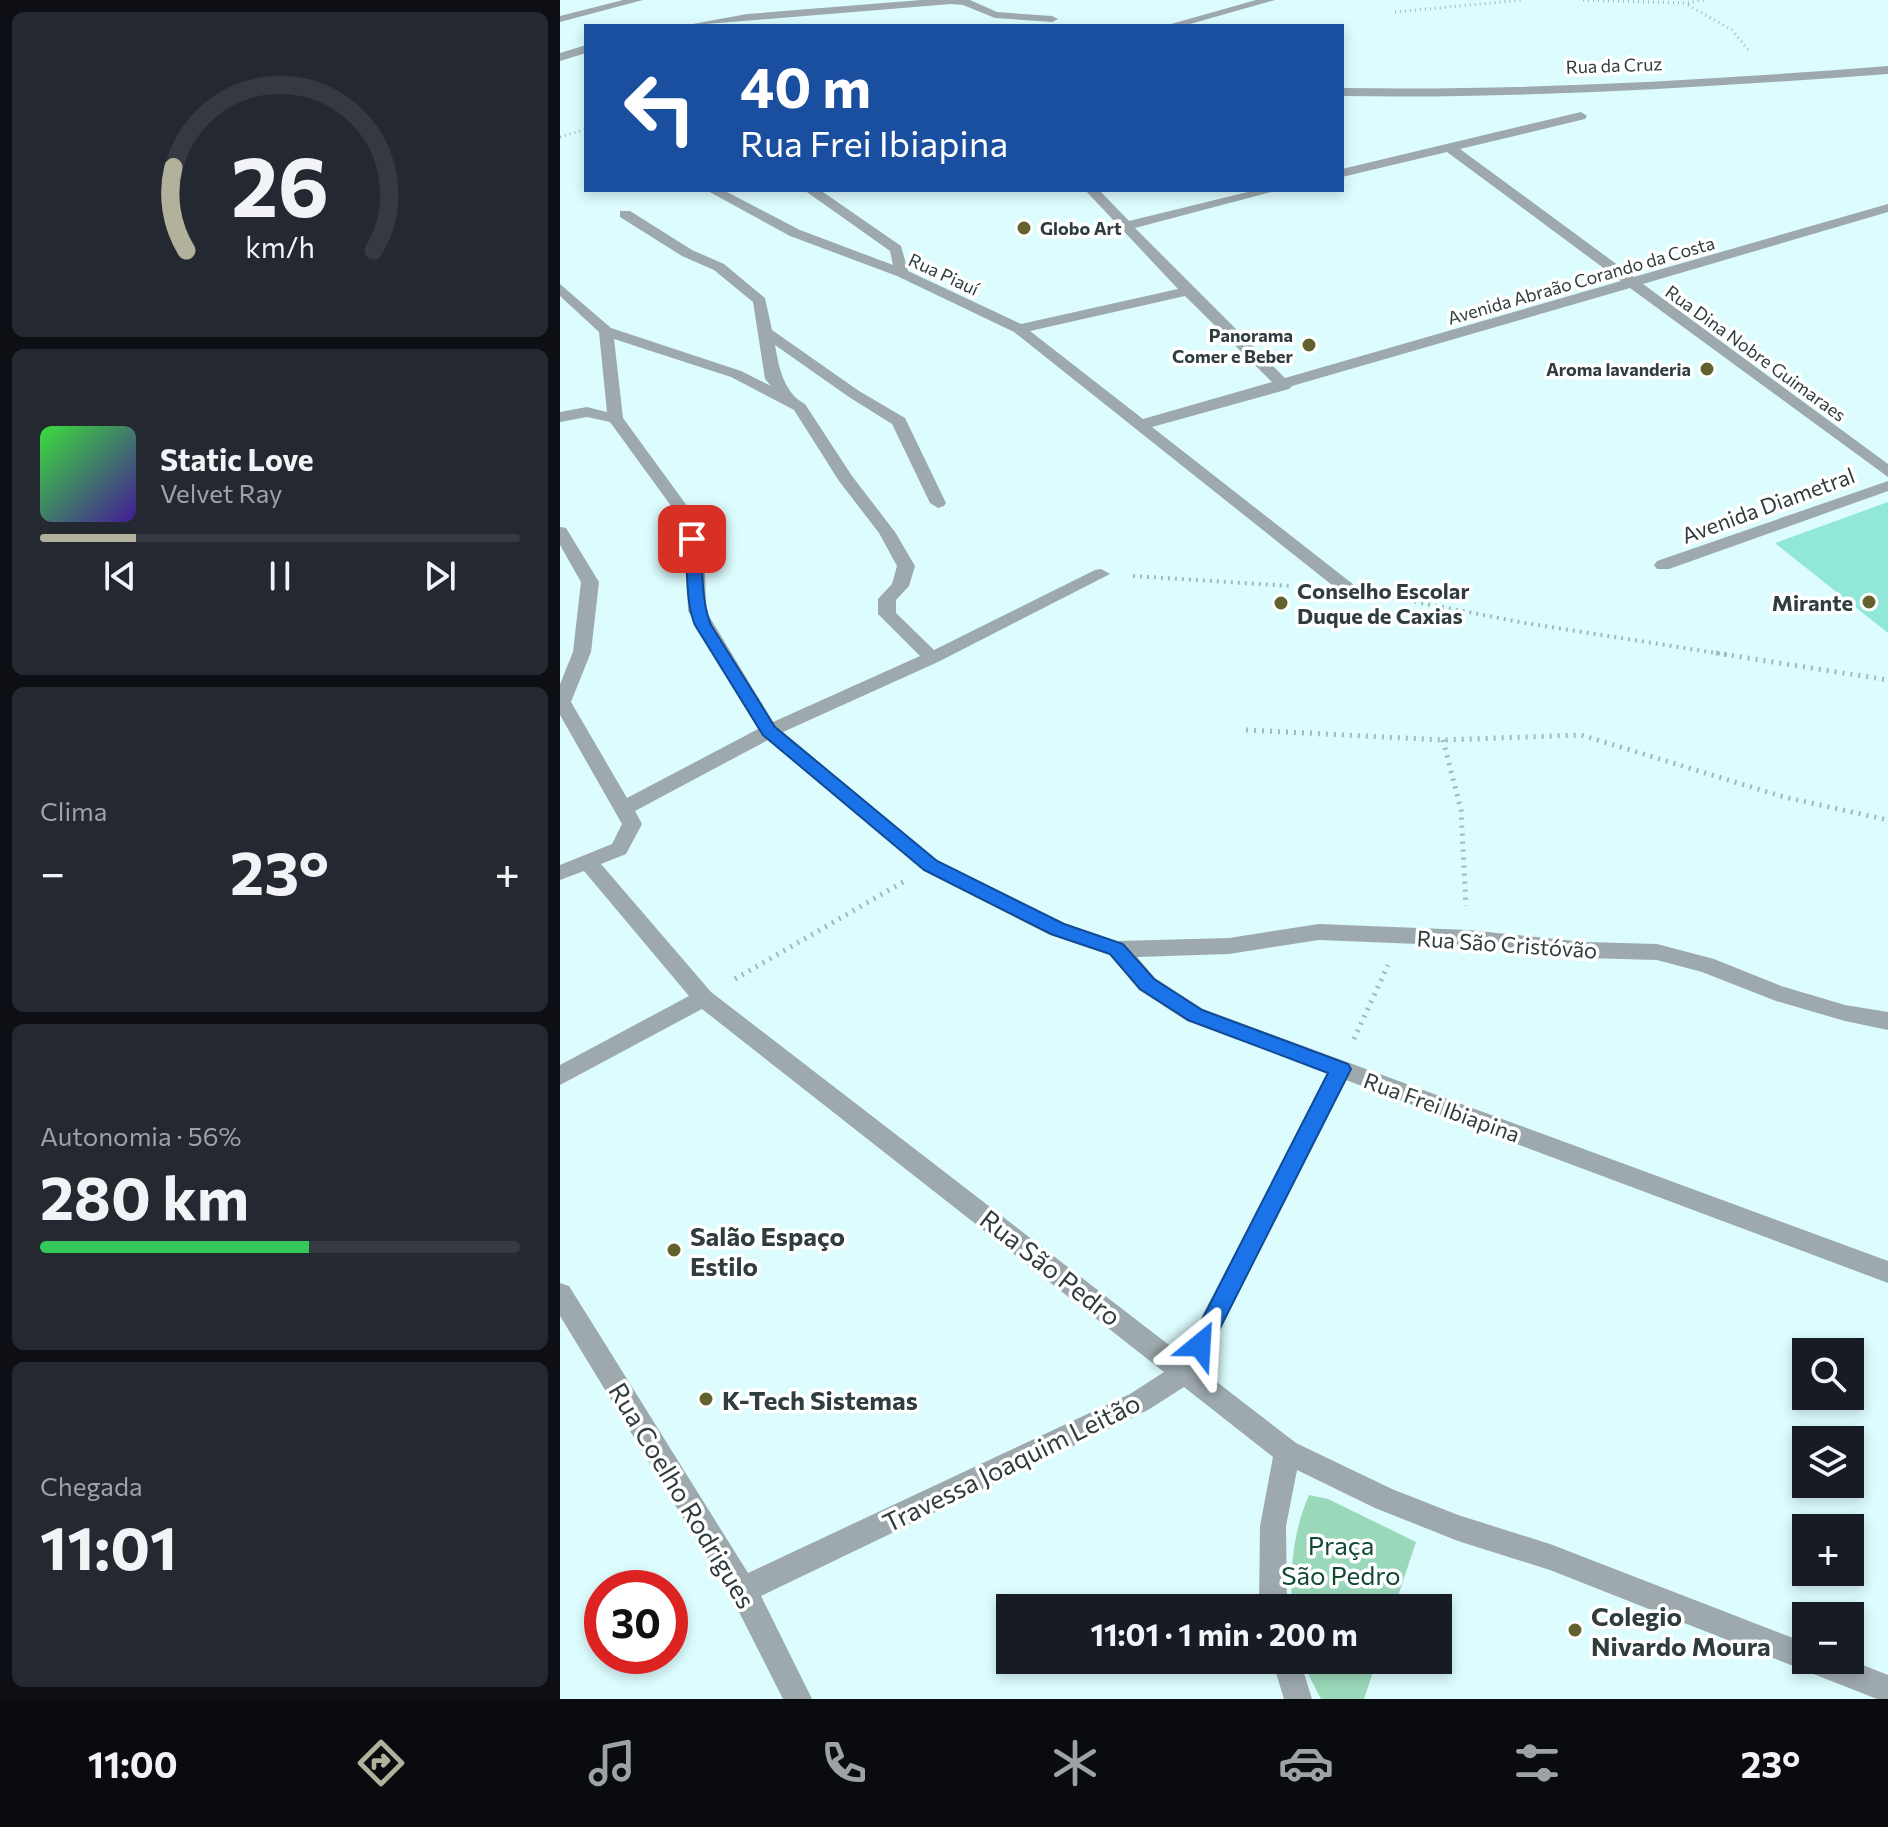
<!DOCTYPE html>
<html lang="pt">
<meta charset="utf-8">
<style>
body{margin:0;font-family:Commissioner,sans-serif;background:#242831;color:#f1f3f6;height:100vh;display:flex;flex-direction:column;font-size:30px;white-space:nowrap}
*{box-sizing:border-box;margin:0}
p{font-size:26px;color:#9ea1a6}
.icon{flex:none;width:44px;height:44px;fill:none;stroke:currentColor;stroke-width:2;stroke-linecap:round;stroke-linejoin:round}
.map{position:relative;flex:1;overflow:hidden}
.drawer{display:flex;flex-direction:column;gap:12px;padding:12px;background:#0d0f14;width:560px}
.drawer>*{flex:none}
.guide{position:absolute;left:24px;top:24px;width:760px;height:168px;border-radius:0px;box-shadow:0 4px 12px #0003;background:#1a4fa0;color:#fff;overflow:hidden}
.tools{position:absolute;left:1232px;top:1338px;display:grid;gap:16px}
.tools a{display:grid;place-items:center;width:72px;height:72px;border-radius:0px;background:#171b24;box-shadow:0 4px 12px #0003;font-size:40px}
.speed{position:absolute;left:24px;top:1570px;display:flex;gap:16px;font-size:40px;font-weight:700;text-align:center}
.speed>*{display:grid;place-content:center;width:104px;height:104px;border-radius:50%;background:#171b24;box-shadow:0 4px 12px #0003;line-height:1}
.speed .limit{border:12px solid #d22;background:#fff;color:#111}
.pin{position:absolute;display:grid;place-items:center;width:68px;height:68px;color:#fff;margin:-34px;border-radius:16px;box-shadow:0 4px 12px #0006}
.me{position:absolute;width:88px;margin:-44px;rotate:27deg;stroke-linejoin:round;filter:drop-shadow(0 0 6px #0008)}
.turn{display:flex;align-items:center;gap:28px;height:168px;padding:0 24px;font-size:36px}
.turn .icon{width:104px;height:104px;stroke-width:2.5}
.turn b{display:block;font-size:56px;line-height:68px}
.big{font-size:60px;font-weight:700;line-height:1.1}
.drawer .widget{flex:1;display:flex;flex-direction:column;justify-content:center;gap:12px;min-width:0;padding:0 28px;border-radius:12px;background:#242831}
.drawer .dial{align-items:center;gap:0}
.dial svg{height:208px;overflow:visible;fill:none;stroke:#363941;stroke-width:7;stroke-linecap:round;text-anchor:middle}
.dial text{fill:#f1f3f6;stroke:none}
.song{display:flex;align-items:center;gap:24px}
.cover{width:96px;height:96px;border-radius:12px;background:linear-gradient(135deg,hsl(120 70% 55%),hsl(260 70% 35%))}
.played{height:8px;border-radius:4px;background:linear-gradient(90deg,#b1b19c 20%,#363941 20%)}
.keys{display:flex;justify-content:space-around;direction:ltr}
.heat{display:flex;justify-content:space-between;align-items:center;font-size:44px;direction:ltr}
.charge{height:12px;border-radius:6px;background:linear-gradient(90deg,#34c759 56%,#363941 0)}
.trip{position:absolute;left:436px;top:1594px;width:456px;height:80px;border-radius:0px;background:#171b24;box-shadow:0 4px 12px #0003;font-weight:700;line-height:80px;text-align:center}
.tabs{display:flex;height:128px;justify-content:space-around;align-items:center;background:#090b0e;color:#9ea1a6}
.tabs .icon{width:56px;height:56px}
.tabs .on{color:#b1b19c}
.tabs b{font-size:36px;color:#f1f3f6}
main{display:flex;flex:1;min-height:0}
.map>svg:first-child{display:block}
.green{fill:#9ad8ba}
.building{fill:#91e7d8}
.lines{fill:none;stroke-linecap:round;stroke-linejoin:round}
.path-far2{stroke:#a0b9bb;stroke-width:3;stroke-dasharray:1 4;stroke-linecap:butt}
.path-far1{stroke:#a0b9bb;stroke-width:4;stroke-dasharray:2 5;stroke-linecap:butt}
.path{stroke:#a0b9bb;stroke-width:5;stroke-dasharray:2 6;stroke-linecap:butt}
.street{fill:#9da9ad;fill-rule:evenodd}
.route{fill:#1a73e8;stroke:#114b97;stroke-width:2}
.poi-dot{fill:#63612d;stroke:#fff;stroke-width:3}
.labels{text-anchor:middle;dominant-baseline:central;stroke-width:7;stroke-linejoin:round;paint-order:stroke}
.far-street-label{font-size:18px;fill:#303d3e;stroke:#fff}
.far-poi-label{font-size:18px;font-weight:bold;fill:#303d3e;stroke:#fff;text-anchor:end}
.street-label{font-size:22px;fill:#303d3e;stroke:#fff}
.poi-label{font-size:22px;font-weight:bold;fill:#303d3e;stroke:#fff;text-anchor:start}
.near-poi-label{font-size:26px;font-weight:bold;fill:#303d3e;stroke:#fff;text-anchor:start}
.near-street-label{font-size:26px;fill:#303d3e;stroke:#fff}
.near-park-label{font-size:26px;fill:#114a34;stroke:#fff}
</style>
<main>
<section class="drawer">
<div class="widget dial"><svg viewBox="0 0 100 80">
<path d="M14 69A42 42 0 1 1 86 69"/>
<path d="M14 69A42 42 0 0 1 9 37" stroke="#b1b19c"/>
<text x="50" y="56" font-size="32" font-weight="700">26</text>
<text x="50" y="72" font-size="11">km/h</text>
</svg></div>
<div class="widget">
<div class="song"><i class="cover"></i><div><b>Static Love</b><p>Velvet Ray</p></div></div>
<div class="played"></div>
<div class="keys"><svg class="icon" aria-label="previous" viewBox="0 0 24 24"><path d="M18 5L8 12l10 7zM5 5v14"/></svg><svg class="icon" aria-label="pause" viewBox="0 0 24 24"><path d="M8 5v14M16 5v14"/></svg><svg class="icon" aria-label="next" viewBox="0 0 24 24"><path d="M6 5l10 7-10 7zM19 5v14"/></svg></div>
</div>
<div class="widget"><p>Clima</p>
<div class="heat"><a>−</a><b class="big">23°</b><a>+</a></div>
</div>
<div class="widget"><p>Autonomia · 56%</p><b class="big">280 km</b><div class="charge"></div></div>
<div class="widget"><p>Chegada</p><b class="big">11:01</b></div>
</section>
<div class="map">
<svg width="1328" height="1699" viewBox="0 0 1328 1699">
<rect width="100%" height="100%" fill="#dcfcfe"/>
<path class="green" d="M749 1495 768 1499 856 1542 834 1608H732C730 1568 733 1532 749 1495Z
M741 1660H817L804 1699H761Z"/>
<path class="building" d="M1328 502V633L1215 543Z"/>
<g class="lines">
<path class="path-far2" d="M1023 0 1126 3 1144 0
M1128 5 1172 30 1189 51
M835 12 962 0
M0 137 26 129"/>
<path class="path-far1" d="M573 576 731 586
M820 595 965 623 1169 655"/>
<path class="path" d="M1156 653 1328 680
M686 730 883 740 1021 735 1224 797 1328 820
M883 740 901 810 906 906
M175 979 343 882
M794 1039 828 965"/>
<path class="street" d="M63 0H83L0 22V16Z
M361 0H410L437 12 492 16 498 19 492 22 435 18 403 5 391 4 122 26 187 14Z
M696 0H715L623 26H604Z
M26 45V53L0 61V53Z
M1328 66V74C1148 87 962 99 782 96V88C962 91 1148 80 1328 66Z
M1021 112 1027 116 1025 119 900 149 1074 277 1328 204V212L1083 284 1328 464V477L1070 288 732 386 729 389 592 427 794 585 797 589 788 594 782 593 454 332 337 276 230 236 146 190H163L240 230 333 265 330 251 244 190H260L341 246 348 271 461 324 618 289 525 190H539L569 221 696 190H719L575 228 725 378 1061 281 887 152 782 177V169ZM625 296 712 382 583 419 470 331Z
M60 211H70L132 250 164 264 205 298 212 330 299 391 345 418 386 503 384 506 378 508 370 503 332 424 289 397 215 345C219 368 224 393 245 404L292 476 335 532 355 566 349 586 336 600V613L374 650 535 570 541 569 550 574 378 662 223 732 378 861 504 923 557 941 669 938 759 924 908 930 1025 942 1097 944 1154 959 1221 986 1285 1005 1328 1012V1030L1285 1021 1216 1001 1142 972 1097 960 1025 958 908 946 759 940 669 954 577 957 595 978 643 1009 1328 1261V1283L786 1080 640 1369 736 1443 832 1489 898 1515 990 1544 1246 1643V1660H1290L1328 1675V1699H1317L990 1570 898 1541 815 1508 737 1470 726 1526 727 1608H699L700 1526 713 1457 624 1387 588 1410 201 1596 252 1699H223L173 1600 0 1316V1283L9 1286 188 1573 570 1394 604 1372 142 1009 0 1085V1065L129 996 24 871 0 880V865L52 844 62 824 0 715V684L13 652 21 582 0 545V527L6 528 39 582 31 652 11 702 67 798 198 729 128 611 127 566 114 510 50 422 27 417 0 422V412L27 407 47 412 39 332 0 296V284L51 328 181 371 211 386 205 379 193 302 154 270 122 256 60 217ZM54 339 171 377 234 410 279 481 319 533 337 566 332 584 318 599V614L360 656 213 722 146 611 145 566 130 510 63 418ZM208 740 364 871 490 935 550 955 579 990 627 1021 768 1073 622 1355 151 992 41 864 66 854 82 824 75 811Z
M1328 481V491L1109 569H1097L1094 565 1097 561Z
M712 1660H740L752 1699H724Z"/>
</g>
<path class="route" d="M132 534 139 539C144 567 140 598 151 625L215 727 377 861 504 924 563 944 594 979 642 1010 788 1064 791 1069 648 1352 640 1355 632 1352 629 1345 768 1073 628 1020 580 989 550 954 491 934 364 870 203 735 135 625C124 598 129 567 124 539Z"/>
<g class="poi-dot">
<circle cx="464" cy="228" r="8"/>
<circle cx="749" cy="345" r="8"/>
<circle cx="1147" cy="369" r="8"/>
<circle cx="1309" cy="602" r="8"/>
<circle cx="721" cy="603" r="8"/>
<circle cx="114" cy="1250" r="8"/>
<circle cx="146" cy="1399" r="8"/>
<circle cx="1015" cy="1630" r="8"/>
</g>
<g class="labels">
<g class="far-street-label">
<text transform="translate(1054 65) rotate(-2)">Rua da Cruz</text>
<text transform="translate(384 274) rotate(25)">Rua Piauí</text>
<text transform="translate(1021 280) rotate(-16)">Avenida Abraão Corando da Costa</text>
<text transform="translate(1196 353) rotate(36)">Rua Dina Nobre Guimaraes</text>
</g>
<g class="far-poi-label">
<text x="480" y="228" text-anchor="start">Globo Art</text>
<text x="733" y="335">Panorama<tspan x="733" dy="21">Comer e Beber</tspan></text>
<text x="1131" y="369">Aroma lavanderia</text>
</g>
<g class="street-label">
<text transform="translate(1208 505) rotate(-20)">Avenida Diametral</text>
<text transform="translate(947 944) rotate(4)">Rua São Cristóvão</text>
<text transform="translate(882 1107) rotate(20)">Rua Frei Ibiapina</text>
</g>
<g class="poi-label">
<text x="737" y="590">Conselho Escolar<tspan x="737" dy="25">Duque de Caxias</tspan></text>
<text x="1293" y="602" text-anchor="end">Mirante</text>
</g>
<g class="near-poi-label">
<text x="130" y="1235">Salão Espaço<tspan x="130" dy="30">Estilo</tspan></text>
<text x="162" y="1399">K-Tech Sistemas</text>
<text x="1031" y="1615">Colegio<tspan x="1031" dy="30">Nivardo Moura</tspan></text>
</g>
<g class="near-street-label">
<text transform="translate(491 1267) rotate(38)">Rua São Pedro</text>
<text transform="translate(451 1462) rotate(-26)">Travessa Joaquim Leitão</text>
<text transform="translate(123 1495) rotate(59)">Rua Coelho Rodrigues</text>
</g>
<g class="near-park-label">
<text x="781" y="1544">Praça<tspan x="781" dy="30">São Pedro</tspan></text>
</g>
</g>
</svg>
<div class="tools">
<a><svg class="icon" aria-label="search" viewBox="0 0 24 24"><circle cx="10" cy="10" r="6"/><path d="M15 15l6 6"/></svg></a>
<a><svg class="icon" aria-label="layers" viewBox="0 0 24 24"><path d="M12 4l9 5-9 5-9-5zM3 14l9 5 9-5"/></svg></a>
<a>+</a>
<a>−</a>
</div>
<div class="speed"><div class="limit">30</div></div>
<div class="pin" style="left:132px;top:539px;background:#d93025"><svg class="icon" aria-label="arrive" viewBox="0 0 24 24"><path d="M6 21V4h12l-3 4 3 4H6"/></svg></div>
<svg class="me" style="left:640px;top:1345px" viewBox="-20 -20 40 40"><path d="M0-17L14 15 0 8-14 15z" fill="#1a73e8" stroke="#fff" stroke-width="4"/></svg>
<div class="trip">11:01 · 1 min · 200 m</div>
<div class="guide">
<div class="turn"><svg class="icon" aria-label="left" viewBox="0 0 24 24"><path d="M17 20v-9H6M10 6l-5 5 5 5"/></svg><div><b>40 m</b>Rua Frei Ibiapina</div></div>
</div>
</div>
</main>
<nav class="tabs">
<b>11:00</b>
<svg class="icon on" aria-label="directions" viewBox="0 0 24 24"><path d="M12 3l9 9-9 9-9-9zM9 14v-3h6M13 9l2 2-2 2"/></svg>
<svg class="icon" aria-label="music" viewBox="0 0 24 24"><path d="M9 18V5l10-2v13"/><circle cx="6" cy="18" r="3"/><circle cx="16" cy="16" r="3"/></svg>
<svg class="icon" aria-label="phone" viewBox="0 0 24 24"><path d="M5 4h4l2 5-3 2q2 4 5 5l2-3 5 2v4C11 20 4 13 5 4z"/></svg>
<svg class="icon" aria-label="climate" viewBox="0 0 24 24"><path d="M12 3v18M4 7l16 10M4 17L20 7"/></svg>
<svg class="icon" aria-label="car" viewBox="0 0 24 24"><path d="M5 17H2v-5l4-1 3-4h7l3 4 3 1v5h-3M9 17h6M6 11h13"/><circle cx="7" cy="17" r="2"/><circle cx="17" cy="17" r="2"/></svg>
<svg class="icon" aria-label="filters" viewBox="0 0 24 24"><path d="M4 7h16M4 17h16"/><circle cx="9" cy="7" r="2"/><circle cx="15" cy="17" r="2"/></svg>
<b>23°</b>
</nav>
